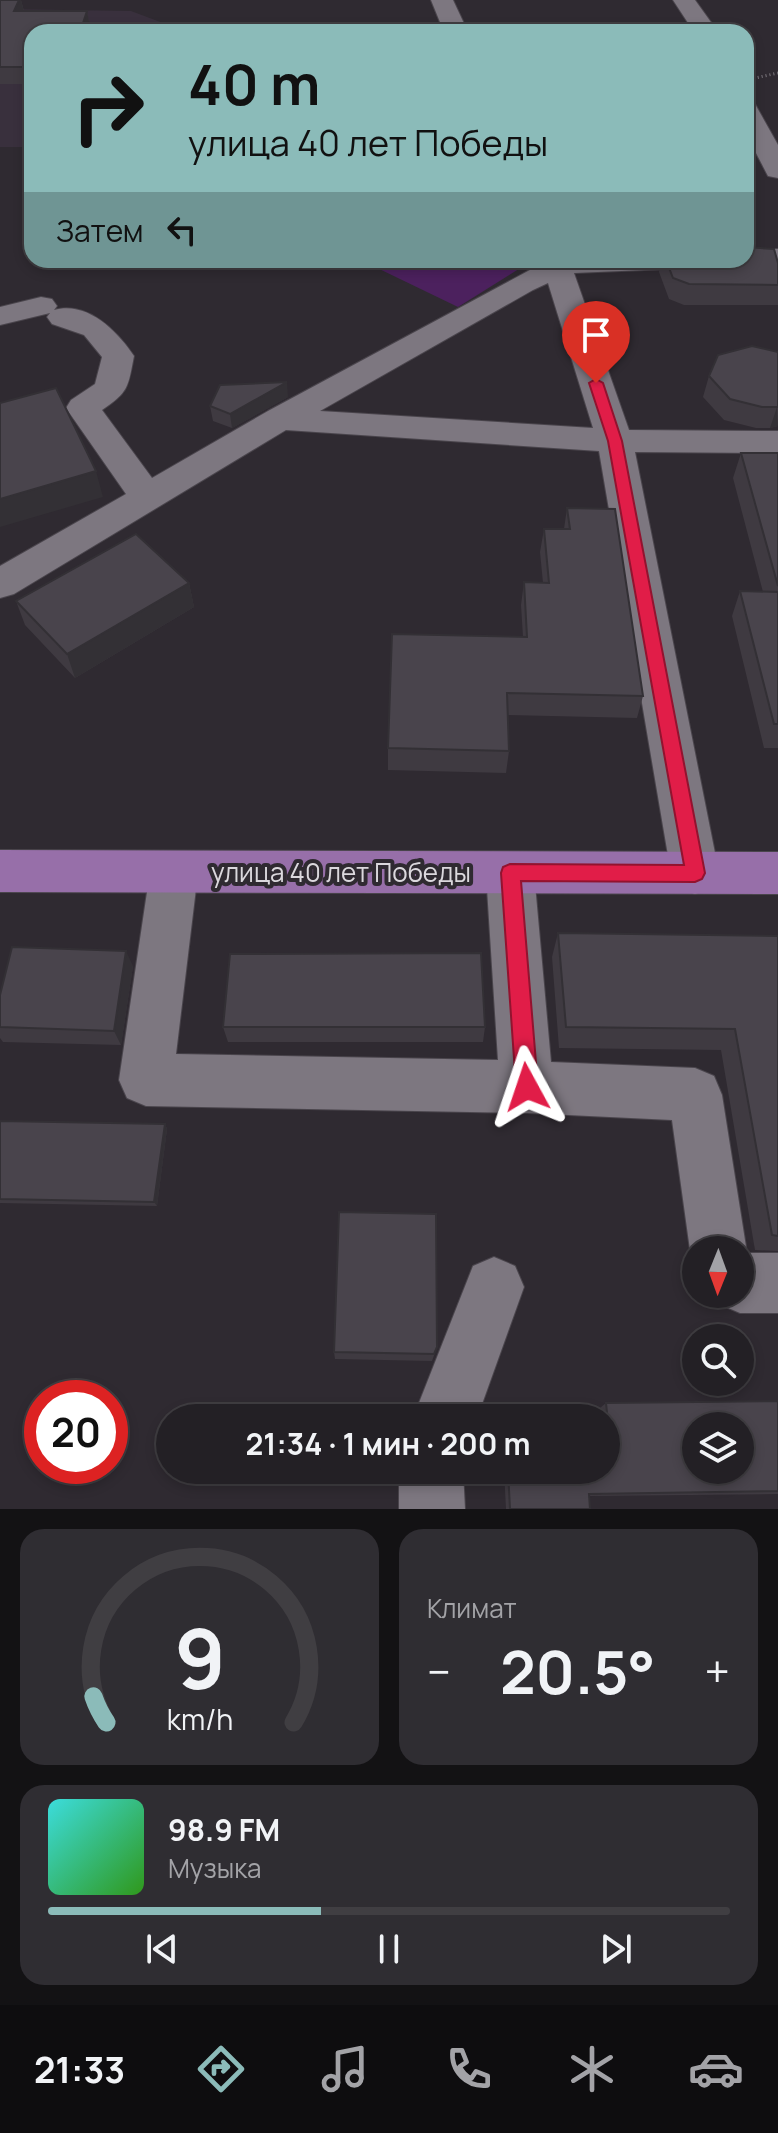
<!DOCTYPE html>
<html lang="ru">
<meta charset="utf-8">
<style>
body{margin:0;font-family:Manrope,sans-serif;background:#2f2d32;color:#f1f3f6;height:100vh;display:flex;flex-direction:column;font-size:30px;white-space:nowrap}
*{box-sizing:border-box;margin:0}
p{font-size:26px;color:#a3a3a7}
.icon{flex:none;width:44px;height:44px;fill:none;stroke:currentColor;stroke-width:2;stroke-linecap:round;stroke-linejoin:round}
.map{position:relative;height:1509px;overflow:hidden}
.drawer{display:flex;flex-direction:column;gap:20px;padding:20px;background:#131214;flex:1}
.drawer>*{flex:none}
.guide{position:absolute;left:24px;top:24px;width:730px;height:244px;border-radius:24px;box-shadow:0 4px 12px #0003,0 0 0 2px #403e42;background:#8bbbb9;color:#111;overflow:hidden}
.needle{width:52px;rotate:181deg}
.controls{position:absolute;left:682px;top:1236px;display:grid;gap:16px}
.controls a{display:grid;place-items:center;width:72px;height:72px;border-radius:50%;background:#232025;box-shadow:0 4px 12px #0003,0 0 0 2px #403e42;font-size:40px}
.speed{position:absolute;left:24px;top:1380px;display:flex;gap:16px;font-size:40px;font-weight:700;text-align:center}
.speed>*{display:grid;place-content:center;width:104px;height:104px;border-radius:50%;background:#232025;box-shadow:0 4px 12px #0003,0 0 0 2px #403e42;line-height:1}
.speed .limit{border:12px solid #d22;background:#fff;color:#111}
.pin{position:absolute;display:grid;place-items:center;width:68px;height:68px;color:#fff;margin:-82px -34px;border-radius:50% 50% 50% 0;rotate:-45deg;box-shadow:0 0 8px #0007}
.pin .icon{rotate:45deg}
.me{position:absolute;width:88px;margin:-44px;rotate:355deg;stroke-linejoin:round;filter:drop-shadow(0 0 6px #0008)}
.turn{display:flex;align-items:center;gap:28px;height:168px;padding:0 32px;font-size:36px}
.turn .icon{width:104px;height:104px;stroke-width:2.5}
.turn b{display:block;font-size:56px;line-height:68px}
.then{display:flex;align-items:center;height:76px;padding:0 32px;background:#0003;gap:16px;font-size:30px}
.big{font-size:60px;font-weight:700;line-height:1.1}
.drawer .card{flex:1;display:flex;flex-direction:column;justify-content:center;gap:12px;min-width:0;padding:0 28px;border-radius:24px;background:#2f2d32}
.drawer .dial{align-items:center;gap:0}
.dial svg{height:208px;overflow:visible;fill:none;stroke:#403e42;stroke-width:7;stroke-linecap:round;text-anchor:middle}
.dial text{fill:#f1f3f6;stroke:none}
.song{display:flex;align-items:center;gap:24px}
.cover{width:96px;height:96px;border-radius:12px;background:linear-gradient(135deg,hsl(180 70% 55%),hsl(110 70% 35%))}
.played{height:8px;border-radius:4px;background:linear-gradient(90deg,#8bbbb9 40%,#403e42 40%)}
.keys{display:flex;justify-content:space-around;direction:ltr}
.heat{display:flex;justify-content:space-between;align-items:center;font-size:44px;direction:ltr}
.drawer .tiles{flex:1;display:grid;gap:20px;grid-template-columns:1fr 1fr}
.card:last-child{grid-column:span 2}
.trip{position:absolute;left:156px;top:1404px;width:464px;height:80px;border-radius:40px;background:#232025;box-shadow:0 4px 12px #0003,0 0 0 2px #403e42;font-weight:700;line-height:80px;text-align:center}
.menu{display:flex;height:128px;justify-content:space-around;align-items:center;background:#0e0d0f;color:#a3a3a7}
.menu .icon{width:56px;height:56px}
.menu .selected{color:#8bbbb9}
.menu b{font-size:36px;color:#f1f3f6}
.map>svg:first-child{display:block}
.built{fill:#39303d}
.green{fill:#4c215e}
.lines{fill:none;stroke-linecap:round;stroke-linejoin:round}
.minor-casing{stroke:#4a454c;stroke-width:2}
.major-casing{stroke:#4a454c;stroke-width:2}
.path{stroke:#7a767c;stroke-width:3;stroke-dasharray:1 3;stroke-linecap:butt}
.minor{fill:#7d7780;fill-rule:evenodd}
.major{fill:#976fa9;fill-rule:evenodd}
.wall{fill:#3f3a41}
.shaded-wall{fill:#333035}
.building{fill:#49444c;stroke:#333035;stroke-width:2;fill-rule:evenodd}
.route{fill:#e11d48;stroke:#92132f;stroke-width:2}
.labels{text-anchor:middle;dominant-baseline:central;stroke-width:8;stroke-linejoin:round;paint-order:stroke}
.street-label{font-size:26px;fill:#dbd8dd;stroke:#2f2a31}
</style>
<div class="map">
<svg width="778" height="1509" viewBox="0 0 778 1509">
<rect width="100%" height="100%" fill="#2f2a31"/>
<path class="built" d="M0 9 131 11 171 26 175 32H32V147H0Z"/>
<path class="green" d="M371 260H533L458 307 371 265Z"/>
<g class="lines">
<g class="minor-casing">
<path id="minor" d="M431 0H453L468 32H444Z
M673 0H695L718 32H694Z
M746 101 755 104 778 145V178L768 176 746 134Z
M746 249H778V267L735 264 732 260H746Z
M540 260H684L680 266 669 269 574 273 629 430 778 431V453L635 452 719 873 712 888 695 894 678 888 671 873 599 451 286 430 14 594 0 598V566L126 494 66 408 71 400 95 384 102 357 84 335 52 324 47 317 50 313 0 325V307L41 297 52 299 57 306 54 310C88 301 117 331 134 356 128 387 129 392 102 410L152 478 268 411 541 264ZM548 283 593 428 320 411 533 290Z
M174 851 191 857 198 872 176 1054 498 1060 486 873 493 858 510 852 527 858 534 873 551 1062 695 1068 714 1076 722 1095 747 1253H778V1313H740L719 1304 715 1294H740V1250H696V1265L690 1250 672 1120 527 1113 146 1106 127 1098 119 1080 150 872 157 857Z
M494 1257 515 1266 524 1287 477 1418H413L473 1266Z
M399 1470H463L465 1509H399Z"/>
</g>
<g class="major-casing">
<path id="major" d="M0 850 778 852V894L0 892Z"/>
</g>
<path class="path" d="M746 80 778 73"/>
<use href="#minor" class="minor"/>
<use href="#major" class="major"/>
</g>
<path class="wall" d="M0 0H21L24 11H87L90 27 89 32H32V84H0Z
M661 260H746L778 263V305H684L669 299 659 272Z
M778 352V426L770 428H756L724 420 703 397 709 376Z
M288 397 232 428 213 421 210 406Z
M741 453H778V748H764L732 616 740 591 763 592 733 478Z
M567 508 643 696 637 718 508 715 509 751 506 773 388 770V748L523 637 521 605 524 582 543 583 540 552 544 529H564Z
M189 583 194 607 75 678 25 625 16 601Z
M558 933 778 936V1251L755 1250 721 1050 559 1048 552 957Z
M133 966 121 1045 3 1042 0 1038V995Z
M223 1027H485L483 1042H228Z
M0 1121 165 1124 167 1129 157 1206 0 1203Z
M437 1347 432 1361 335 1359 334 1352Z
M778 1401V1494L589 1496 590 1509H506L504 1470H606V1418H601L600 1408 606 1403Z"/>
<path class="shaded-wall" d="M19 0H21L24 12 14 11Z
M87 11 90 27 89 32H80Z
M287 382 288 397 232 428 230 414Z
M777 407 778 426 770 428Z
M96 471 103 497 0 527V499Z
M189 583 194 607 75 678 67 654Z
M126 951 133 966 121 1045 114 1031Z
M165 1124 167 1129 157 1206 154 1202Z"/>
<path class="building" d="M0 0H19L14 11H87L80 32H32V67H0Z
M746 247 774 249 778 263V285L689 284 673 278 666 260H746Z
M752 346 778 352V407H762L730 399 709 376 718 355Z
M287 382 230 414 210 406 220 385Z
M56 388 96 471 0 499V403Z
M741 453H778V586Z
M567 508 615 509 643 696 507 693 509 751 388 748 392 634 527 637 524 582 549 583 544 529H570Z
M136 534 189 583 67 654 16 601Z
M740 591 778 592V724H774Z
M558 933 778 936V1236L772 1235 735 1029 566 1027Z
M12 947 126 951 114 1031 0 1027V995Z
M481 953 485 1027H223L230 954Z
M0 1121 165 1124 154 1202 0 1199Z
M339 1212 436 1214 437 1347 434 1354 334 1352Z
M778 1401V1491L589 1494 590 1509H510L508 1470H606V1452H611L606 1403ZM696 1426H740V1470H696Z"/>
<path class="route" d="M596 379 603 383 622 441 705 873 702 879 695 882 521 881 538 1087 535 1094 527 1097 520 1094 516 1087 501 873 503 867 510 864 684 865 608 441 589 383Z"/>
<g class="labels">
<g class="street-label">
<text x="341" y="872">улица 40 лет Победы</text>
</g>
</g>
</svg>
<div class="controls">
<a><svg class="needle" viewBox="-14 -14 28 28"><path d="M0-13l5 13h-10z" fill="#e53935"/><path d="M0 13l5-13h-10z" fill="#a3a3a7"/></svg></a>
<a><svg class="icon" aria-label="search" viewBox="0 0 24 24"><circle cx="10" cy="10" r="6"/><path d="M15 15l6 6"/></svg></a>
<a><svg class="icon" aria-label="layers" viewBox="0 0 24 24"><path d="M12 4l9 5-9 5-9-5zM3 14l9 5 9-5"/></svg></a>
</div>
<div class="speed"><div class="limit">20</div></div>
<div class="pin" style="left:596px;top:383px;background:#d93025"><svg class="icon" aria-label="arrive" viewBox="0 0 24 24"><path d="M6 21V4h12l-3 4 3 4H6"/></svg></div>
<svg class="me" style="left:527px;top:1087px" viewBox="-20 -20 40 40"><path d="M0-17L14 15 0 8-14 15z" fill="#e11d48" stroke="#fff" stroke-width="4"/></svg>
<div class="trip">21:34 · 1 мин · 200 m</div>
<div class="guide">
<div class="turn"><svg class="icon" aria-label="right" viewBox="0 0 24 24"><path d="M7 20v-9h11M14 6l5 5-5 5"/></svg><div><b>40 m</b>улица 40 лет Победы</div></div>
<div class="then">Затем<svg class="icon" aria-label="left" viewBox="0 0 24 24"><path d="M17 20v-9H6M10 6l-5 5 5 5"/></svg></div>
</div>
</div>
<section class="drawer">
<div class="tiles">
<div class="card dial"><svg viewBox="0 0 100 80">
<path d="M14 69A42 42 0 1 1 86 69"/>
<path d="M14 69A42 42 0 0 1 9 59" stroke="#8bbbb9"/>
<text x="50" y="56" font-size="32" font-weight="700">9</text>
<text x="50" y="72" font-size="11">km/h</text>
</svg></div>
<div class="card"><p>Климат</p>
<div class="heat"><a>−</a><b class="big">20.5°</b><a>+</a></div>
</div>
<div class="card">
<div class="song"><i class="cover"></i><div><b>98.9 FM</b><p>Музыка</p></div></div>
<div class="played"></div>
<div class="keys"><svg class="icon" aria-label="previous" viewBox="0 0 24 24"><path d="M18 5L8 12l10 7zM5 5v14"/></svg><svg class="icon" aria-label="pause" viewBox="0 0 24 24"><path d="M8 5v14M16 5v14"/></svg><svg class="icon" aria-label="next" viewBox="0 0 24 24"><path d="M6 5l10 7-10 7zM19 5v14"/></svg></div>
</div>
</div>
</section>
<nav class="menu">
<b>21:33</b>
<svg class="icon selected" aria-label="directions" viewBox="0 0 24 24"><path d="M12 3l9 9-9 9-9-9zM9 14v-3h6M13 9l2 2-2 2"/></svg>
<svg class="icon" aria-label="music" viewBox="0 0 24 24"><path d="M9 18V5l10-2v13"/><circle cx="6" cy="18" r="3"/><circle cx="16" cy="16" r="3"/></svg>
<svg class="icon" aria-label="phone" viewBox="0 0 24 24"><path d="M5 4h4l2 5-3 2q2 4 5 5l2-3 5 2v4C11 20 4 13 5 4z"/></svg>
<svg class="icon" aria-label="climate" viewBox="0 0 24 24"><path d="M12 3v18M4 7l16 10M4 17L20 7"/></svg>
<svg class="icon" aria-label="car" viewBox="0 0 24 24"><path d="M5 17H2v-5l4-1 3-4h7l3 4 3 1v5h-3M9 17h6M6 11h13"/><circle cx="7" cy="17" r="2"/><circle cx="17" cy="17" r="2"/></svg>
</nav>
